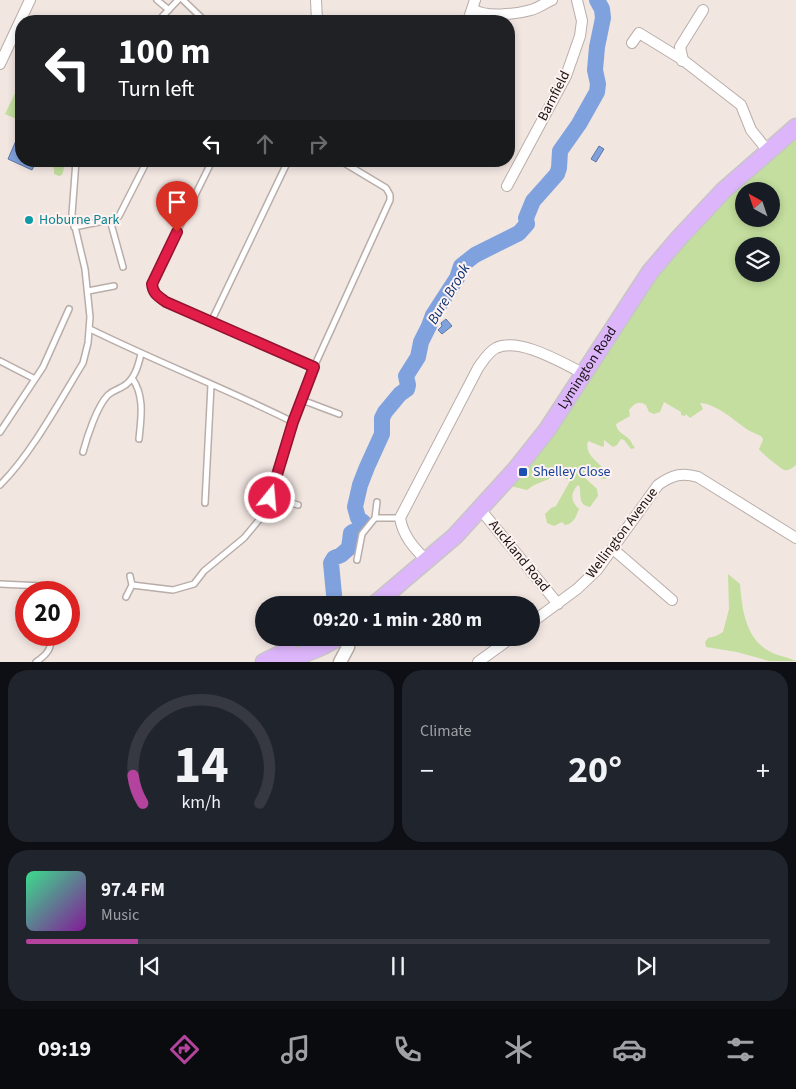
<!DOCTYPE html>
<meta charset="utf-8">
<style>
body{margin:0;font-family:"Source Sans 3",sans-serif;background:#20242c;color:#f1f3f6;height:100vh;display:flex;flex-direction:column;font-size:19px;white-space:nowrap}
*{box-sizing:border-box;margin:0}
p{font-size:16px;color:#9ea1a6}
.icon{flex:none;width:28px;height:28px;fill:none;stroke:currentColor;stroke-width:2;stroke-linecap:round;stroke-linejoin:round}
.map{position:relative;height:662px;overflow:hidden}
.details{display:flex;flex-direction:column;gap:8px;padding:8px;background:#0d0f14;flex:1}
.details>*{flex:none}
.banner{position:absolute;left:15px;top:15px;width:500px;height:152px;border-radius:20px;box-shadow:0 2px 8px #0003;background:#202124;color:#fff;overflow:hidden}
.needle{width:32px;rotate:320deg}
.fabs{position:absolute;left:735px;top:182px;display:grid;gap:10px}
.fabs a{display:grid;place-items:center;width:45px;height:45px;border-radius:50%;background:#171b24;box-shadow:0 2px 8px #0003;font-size:25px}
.speed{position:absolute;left:15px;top:581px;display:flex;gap:10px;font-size:25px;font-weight:700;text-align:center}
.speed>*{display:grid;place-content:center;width:65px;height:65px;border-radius:50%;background:#171b24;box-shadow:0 2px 8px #0003;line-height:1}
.speed .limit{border:8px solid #d22;background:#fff;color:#111}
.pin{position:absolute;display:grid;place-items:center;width:42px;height:42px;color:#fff;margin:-51px -21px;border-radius:50% 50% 50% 0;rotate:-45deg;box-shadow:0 0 5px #0007}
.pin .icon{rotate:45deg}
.me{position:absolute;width:55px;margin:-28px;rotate:17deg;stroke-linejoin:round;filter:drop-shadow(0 0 4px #0008)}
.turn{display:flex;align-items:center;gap:18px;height:105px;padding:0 20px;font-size:22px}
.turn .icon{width:65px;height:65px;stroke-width:2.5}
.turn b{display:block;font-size:35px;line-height:42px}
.lanes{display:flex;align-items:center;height:48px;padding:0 20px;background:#0003;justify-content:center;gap:25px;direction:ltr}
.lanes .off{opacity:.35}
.big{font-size:38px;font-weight:700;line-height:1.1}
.details .tile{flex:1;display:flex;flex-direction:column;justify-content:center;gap:8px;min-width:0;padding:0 18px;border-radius:20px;background:#20242c}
.details .dial{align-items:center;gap:0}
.dial svg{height:130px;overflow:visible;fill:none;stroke:#363941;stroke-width:7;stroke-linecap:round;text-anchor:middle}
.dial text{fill:#f1f3f6;stroke:none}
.song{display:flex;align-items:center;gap:15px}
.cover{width:60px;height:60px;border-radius:8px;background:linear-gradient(135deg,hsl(150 70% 55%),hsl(290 70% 35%))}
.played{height:5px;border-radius:2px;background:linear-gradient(90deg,#b4439e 15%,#363941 15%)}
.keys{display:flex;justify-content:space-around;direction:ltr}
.heat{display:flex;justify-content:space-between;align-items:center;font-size:28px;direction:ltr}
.details .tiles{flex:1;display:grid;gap:8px;grid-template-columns:1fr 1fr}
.tile:last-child{grid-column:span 2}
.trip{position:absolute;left:255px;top:596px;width:285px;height:50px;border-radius:25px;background:#171b24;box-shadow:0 2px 8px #0003;font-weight:700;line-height:50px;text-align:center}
.menu{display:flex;height:80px;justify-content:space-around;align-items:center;background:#090b0e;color:#9ea1a6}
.menu .icon{width:35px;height:35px}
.menu .current{color:#b4439e}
.menu b{font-size:22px;color:#f1f3f6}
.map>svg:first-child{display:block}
.green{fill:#c3de9e;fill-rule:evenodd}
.water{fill:#7fa2de;stroke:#6076a0}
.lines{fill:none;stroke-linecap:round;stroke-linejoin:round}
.river{stroke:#7fa2de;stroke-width:16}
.service-casing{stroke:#b9ada9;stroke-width:8}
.minor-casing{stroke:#b9ada9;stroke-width:12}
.tertiary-casing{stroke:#b9ada9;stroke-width:15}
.primary-casing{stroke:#c7c6c6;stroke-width:19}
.service{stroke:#fff;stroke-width:5}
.minor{stroke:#fff;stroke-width:10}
.tertiary{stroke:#fff;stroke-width:12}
.primary{stroke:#ddb5fb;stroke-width:16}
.route-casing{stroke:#92132f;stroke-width:12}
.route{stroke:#e11d48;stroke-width:9}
.culture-dot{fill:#0f9aa8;stroke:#fef3f0;stroke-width:2}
.transit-dot{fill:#1a4fb4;stroke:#fef3f0;stroke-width:2}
.labels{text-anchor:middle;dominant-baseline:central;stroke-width:4;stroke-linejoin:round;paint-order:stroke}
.street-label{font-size:14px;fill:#161110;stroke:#fef3f0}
.culture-label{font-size:14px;fill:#0d838f;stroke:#fef3f0;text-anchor:start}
.transit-label{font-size:14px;fill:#164399;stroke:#fef3f0;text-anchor:start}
.water-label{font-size:15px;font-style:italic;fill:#082f74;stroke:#fef3f0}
</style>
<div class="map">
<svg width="796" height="662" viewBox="0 0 796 662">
<rect width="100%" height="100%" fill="#f2e6e1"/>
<path class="green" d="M16 91 21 93V121L5 114Z
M796 130V465C792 468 789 471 784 470 780 468 760 452 759 449L763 440 762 437C758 434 753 433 748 430 735 421 717 404 700 403L703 409 690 418 686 414 685 416 681 415V412L664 402 660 412 654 414 649 412 646 405C638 400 634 404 629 410L630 416 616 424C617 433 625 434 630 440 632 443 633 446 635 448L631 449 624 440 621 439 617 445 613 447 604 440V445L603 447 588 441C583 458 605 463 608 478L604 479 600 478 596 471H585L583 476 597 489 598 496 590 507C577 505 582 494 579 485L577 486C570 494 571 502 579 509 576 516 574 524 565 525L562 522 554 526 547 523 545 514 551 508 556 506 570 481 560 475 561 468 556 464 549 479 534 485 527 490 510 486 684 236ZM744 191H771V219H744ZM744 246H771V274H744Z
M50 161H66L62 175 59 176 54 174V169Z
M728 574 740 584C742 608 745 636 767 650 776 656 788 657 796 661H769L737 652 706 647 705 642 708 638 716 636 723 632 729 609Z"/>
<path class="water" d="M21 129V161L36 162 32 170 8 159Z
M599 146 604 149 596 162 591 159Z
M446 319 452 326 442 334 438 330 442 326 441 323Z"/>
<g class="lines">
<path class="river" d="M335 605 331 563 334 558 341 555 349 548 351 533C356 530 362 530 364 523L358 518 355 507 360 485 367 467 382 434V418L385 412 400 394 407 389 408 385 406 376 418 357 421 342 429 326 433 315 457 278 461 266 475 255 519 233 527 224 526 218 533 201 557 174 559 168 560 151 579 124 597 92 598 84 595 70 597 47 603 18 602 9 597 0"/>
<g class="service-casing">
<path id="service" d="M157 0 169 10
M183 0 205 21
M158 21 178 0
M212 161 155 276C149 291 153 294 166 302L314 367
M110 220 123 267
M74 227 114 219 119 216 147 161
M88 291 114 286
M211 322 288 161
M90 329C157 362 227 389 293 422
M0 361 35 379
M132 378C145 396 141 418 139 439
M302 400 339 414
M0 432 43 367 69 309
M83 452C87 437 97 406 108 395 112 391 117 390 122 387 134 381 138 367 141 354
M0 485C32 453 59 402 83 363L88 343 90 317 85 269 72 214 76 161
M271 497 298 505
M205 503 211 385
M375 518 377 502
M357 560 362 534 375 518H400
M0 584 43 586 47 588 50 592
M132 585 173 590 194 584 204 571 244 538 259 520 270 498 293 422 314 367 390 200V195L386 188 341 161
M126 597 132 585 130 576
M36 662C48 654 51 649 52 635"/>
</g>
<g class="minor-casing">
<path id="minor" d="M316 0 317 21
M473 9C485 18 517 14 531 10 538 8 545 3 552 0
M468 21 475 0
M632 43 639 33 683 60 741 105 751 130 768 151
M682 61 683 60 680 47 703 10
M0 64 30 0
M507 186 566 76 580 36 582 21 577 0
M480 509 558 604
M613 549 672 600
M427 561C414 548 403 536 400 518L478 368C483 361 488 352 496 348 520 337 562 363 583 373
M531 623 577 589 597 570 658 485C672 475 682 472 698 477L796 538
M478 662 511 638"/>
</g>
<g class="tertiary-casing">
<path id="tertiary" d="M340 662 348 647 349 638"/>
</g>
<g class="primary-casing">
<g id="primary">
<path id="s1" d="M374 605 455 536 516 469 547 430 650 272 679 238 723 191 796 127"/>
<path d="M264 662 289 650"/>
<path d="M281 662C301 655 320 649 337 638"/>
</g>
</g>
<use href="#service" class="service"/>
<use href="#minor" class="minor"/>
<use href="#tertiary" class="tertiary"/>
<use href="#primary" class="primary"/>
</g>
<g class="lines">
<g class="route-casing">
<path id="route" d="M177 232 152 284C153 294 158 296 166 302L314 367 293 422 270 498"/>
</g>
<use href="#route" class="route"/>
</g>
<circle class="culture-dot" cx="29" cy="220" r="5"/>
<rect class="transit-dot" x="518" y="467" width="10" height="10" rx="2.5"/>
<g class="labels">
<g class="street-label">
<text transform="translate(554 96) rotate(-63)">Barnfield</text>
<text stroke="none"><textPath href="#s1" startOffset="321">Lymington Road</textPath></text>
<text transform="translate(622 533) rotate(-53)">Wellington Avenue</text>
<text transform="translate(519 556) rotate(51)">Auckland Road</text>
</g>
<g class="culture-label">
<text x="39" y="220">Hoburne Park</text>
</g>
<g class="transit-label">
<text x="533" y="472">Shelley Close</text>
</g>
<g class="water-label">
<text transform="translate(449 294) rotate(-59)">Bure Brook</text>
</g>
</g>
</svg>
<div class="fabs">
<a><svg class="needle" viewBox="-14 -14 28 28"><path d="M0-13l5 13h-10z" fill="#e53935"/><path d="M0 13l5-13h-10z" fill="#9ea1a6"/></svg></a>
<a><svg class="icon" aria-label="layers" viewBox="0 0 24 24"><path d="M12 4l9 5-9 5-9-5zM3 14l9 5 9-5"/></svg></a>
</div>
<div class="speed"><div class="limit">20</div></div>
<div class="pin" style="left:177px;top:232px;background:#d93025"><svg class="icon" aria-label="arrive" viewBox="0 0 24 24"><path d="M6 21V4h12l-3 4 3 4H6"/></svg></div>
<svg class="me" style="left:270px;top:498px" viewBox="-20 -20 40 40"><circle r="17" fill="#e11d48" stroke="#fff" stroke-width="3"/><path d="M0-11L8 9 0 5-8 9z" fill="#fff"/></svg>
<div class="trip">09:20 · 1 min · 280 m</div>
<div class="banner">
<div class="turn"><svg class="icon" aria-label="left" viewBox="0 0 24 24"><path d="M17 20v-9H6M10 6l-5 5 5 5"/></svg><div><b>100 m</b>Turn left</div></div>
<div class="lanes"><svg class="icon" aria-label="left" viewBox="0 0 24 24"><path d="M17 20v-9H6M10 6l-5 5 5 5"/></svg><svg class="icon off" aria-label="ahead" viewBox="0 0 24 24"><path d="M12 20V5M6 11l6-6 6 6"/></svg><svg class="icon off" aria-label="right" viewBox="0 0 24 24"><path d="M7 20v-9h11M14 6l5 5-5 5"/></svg></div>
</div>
</div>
<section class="details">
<div class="tiles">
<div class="tile dial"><svg viewBox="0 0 100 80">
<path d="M14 69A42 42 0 1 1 86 69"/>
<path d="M14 69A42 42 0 0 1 8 52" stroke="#b4439e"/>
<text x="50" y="56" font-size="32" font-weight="700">14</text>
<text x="50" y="72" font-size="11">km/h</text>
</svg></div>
<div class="tile"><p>Climate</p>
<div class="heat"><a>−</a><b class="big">20°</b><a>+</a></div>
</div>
<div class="tile">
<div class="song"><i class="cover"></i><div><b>97.4 FM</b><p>Music</p></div></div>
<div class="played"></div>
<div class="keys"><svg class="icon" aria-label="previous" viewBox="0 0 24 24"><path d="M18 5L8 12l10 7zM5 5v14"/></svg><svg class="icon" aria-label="pause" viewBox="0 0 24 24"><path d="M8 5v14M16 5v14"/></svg><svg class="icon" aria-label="next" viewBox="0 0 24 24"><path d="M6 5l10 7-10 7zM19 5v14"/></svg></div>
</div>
</div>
</section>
<nav class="menu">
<b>09:19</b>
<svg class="icon current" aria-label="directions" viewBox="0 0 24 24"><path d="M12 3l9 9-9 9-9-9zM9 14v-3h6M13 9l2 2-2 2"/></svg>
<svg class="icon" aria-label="music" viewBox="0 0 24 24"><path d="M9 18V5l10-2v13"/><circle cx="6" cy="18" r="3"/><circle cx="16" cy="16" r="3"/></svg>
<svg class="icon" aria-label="phone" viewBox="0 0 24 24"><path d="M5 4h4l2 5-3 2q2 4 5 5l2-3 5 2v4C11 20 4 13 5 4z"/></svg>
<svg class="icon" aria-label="climate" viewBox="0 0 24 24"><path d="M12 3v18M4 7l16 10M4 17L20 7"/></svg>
<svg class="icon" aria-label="car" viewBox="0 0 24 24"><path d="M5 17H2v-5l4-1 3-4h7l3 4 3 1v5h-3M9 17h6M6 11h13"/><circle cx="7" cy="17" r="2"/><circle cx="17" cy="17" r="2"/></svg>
<svg class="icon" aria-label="filters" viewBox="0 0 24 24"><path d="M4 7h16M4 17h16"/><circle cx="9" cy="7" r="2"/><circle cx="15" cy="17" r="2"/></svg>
</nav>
